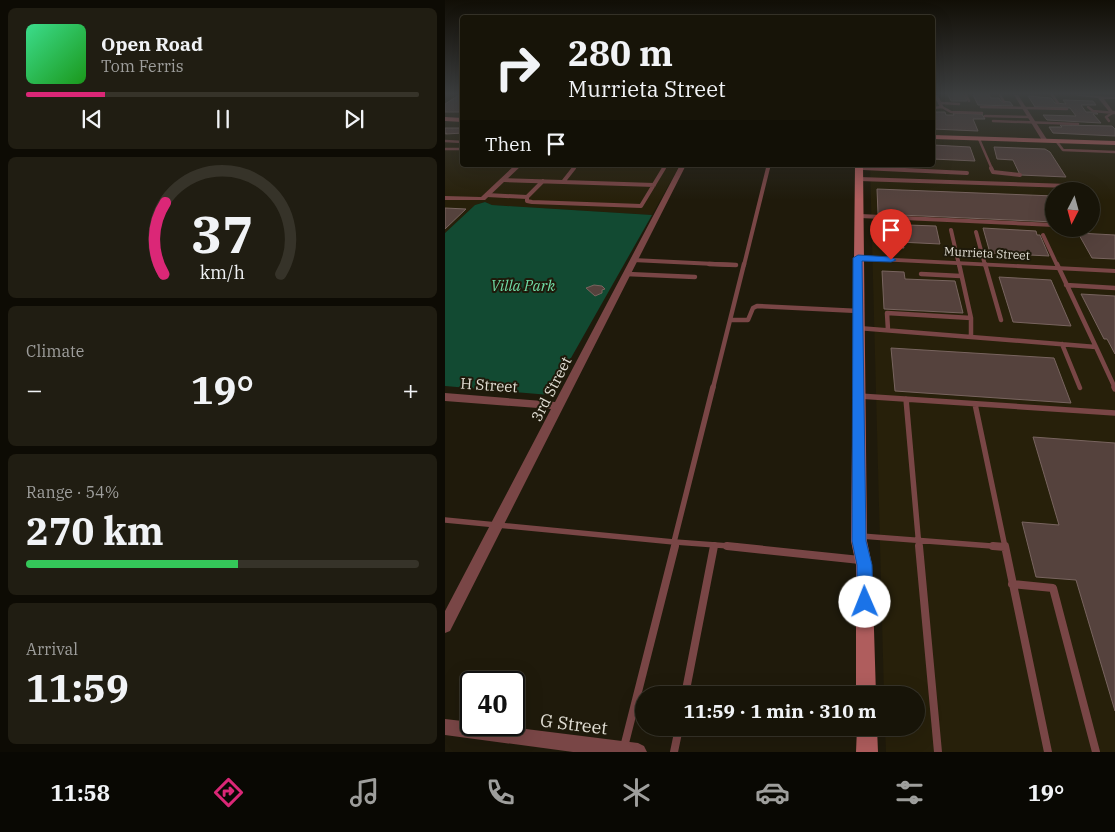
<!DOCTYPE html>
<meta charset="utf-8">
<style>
body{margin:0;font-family:"IBM Plex Serif",serif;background:#201d12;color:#f1f3f6;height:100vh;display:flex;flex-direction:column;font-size:19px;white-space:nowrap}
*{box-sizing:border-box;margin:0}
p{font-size:16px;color:#9e9e9c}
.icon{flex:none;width:28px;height:28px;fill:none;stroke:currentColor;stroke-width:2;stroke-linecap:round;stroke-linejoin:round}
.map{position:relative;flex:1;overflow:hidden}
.details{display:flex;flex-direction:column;gap:8px;padding:8px;background:#0d0b04;width:445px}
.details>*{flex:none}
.guide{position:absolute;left:15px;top:15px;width:475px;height:152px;border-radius:5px;box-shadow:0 5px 20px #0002,0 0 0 1px #363329;background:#171408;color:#f1f3f6;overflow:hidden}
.needle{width:32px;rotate:186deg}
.tools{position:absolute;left:600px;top:182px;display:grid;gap:10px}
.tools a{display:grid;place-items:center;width:55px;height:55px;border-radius:50%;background:#171408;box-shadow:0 5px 20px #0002,0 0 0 1px #363329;font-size:25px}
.speed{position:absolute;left:15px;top:671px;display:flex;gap:10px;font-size:25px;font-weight:700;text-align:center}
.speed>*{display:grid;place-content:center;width:65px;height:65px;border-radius:50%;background:#171408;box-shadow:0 5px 20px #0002,0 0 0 1px #363329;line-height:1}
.speed .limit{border:2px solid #111;border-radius:8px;background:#fff;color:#111}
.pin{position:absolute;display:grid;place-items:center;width:42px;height:42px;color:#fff;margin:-51px -21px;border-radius:50% 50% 50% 0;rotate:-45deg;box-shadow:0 0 5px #0007}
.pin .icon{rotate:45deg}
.me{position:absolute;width:55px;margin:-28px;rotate:359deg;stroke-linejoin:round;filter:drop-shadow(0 0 4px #0008)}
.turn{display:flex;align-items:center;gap:18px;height:105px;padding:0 25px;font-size:22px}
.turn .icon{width:65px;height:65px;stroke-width:2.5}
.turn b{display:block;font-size:35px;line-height:42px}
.then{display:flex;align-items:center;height:48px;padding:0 25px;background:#0003;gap:10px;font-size:19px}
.big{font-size:38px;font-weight:700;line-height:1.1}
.details .card{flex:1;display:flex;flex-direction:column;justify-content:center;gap:8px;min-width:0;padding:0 18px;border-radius:8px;background:#201d12}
.details .dial{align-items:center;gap:0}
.dial svg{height:130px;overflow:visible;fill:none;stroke:#363329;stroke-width:7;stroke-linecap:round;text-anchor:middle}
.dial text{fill:#f1f3f6;stroke:none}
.song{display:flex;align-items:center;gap:15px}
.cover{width:60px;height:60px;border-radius:8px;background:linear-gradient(135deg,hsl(150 70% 55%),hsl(120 70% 35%))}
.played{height:5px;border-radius:2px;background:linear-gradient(90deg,#db2777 20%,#363329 20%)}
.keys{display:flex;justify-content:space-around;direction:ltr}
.heat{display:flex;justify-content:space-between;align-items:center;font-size:28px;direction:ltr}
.charge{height:8px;border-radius:4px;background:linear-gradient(90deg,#34c759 54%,#363329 0)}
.trip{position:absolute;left:190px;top:686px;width:290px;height:50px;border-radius:25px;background:#171408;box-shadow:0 5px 20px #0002,0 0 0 1px #363329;font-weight:700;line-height:50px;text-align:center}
.tabs{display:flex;height:80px;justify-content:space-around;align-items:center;background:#090803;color:#9e9e9c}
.tabs .icon{width:35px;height:35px}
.tabs .active{color:#db2777}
.tabs b{font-size:22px;color:#f1f3f6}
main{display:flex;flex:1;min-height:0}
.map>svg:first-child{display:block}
.built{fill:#27200a;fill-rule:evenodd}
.green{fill:#124a32}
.building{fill:#55423d;stroke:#78645f}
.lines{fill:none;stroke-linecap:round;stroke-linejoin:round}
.lane-far4{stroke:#794646;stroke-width:2.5}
.lane-far3{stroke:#794646;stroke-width:4}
.lane-far2{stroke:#794646;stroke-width:4.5}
.lane-far1{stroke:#794646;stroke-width:5.5}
.lane{stroke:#794646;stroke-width:8}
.street{fill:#794646;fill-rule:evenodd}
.secondary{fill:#af5d5d;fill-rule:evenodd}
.route{fill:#1a73e8;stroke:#114b97}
.labels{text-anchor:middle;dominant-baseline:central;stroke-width:4;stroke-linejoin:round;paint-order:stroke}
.far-street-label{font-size:12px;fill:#e1ded4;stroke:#1f1a0b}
.park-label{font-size:15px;font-style:italic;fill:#70dda7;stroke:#1f1a0b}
.street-label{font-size:15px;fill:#e1ded4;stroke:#1f1a0b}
.near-street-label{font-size:18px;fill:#e1ded4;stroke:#1f1a0b}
</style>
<main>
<section class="details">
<div class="card">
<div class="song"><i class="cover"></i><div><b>Open Road</b><p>Tom Ferris</p></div></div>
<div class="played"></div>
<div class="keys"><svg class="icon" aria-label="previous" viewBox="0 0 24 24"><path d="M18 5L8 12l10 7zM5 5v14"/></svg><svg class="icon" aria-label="pause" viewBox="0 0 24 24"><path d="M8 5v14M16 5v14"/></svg><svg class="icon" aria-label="next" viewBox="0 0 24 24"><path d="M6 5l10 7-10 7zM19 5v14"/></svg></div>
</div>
<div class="card dial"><svg viewBox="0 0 100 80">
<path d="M14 69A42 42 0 1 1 86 69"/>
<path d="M14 69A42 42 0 0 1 15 25" stroke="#db2777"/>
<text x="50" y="56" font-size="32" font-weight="700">37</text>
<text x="50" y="72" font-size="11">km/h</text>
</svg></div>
<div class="card"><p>Climate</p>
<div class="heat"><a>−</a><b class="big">19°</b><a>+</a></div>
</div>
<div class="card"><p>Range · 54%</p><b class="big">270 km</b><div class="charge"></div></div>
<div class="card"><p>Arrival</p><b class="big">11:59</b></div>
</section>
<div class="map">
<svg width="670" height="752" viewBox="0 0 670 752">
<rect width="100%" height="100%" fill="#1f1a0b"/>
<path class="built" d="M0 95H17L18 165H235L207 215 47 205 40 202 30 205 0 233Z
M488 95H670V752H441L440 728H471V695H439L425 165H488ZM609 191H646V229H609Z"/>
<path class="green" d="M40 202 47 205 207 215 105 395 0 386V233L30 205Z"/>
<path class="building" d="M14 95H18V112H0V104Z
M503 95H519L522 101H506Z
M528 95H544L546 98H554L556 101 565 102 568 106 533 105Z
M583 96 606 98 610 103 621 104 618 100 648 101 651 105H636L641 112H651L653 114H648L656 123 602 120 598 115 631 116 625 108 590 107Z
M488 112H500L501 115H509L508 113 537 114 540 119H528L533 131 488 129Z
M615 125 667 126 670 129V136L608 133 604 127H617Z
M0 128H18V133L1 134 2 133 0 134Z
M488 145 525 147 530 161 488 159Z
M549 147 600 149 605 152 621 177 575 175 568 160 552 159Z
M432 189 609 196V222L433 214Z
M0 208 21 209 0 229Z
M434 224 491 226 495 244 454 242V245H458L459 248 435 247Z
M538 228 591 231 592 235H595L604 256 545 253Z
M633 233 670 235V259L647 258Z
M437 271 459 272 460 279 510 281 518 313 439 309Z
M554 277 606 280 626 326 568 322Z
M149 285 157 286 160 289 157 290V293L150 296 141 288Z
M636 294 670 296V354L662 339H659Z
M446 348 609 358 626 403 450 391Z
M588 437 670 443V711L631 580 591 577 577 522 614 525Z"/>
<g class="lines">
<path class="lane-far4" d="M521 95 524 101
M555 95 559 102
M607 95 613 103
M496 103 514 104
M536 107 622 109
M643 107 648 111 670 113
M488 108 497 107 506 112 537 113
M540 116 585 117
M548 121 633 124
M664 121 661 117 669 112
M534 139 547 169
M0 141 18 142
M612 142 618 150 670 152
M0 149H18
M414 168 445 169
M128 169 131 165
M218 169 221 165
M323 169 324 165"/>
<path class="lane-far3" d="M418 168 522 173
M546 168 548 172 575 175
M414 179 624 186 627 191
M59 180 118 182 129 168
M118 182 209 185
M42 195 82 197 98 181
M82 197V201L87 202 196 206 219 168
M415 216 609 225
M506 230 514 265
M531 232 540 265
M598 235 612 265
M188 260 290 265
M299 265 323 168"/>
<path class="lane-far2" d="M264 264 291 265
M514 264 526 318V336
M540 264 556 320
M182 274 250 277
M476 274 516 276
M621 285 670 288
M285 320H303L308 308 312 306 413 311
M413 328 651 347 612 264
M443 330 442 313 526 318
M617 344 635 388
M651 347 670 388
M268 388 299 264"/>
<path class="lane-far1" d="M669 387 670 389
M414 396 670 413
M461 399 474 547
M530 404 560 547
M0 520 229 542 268 387
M416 536 560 547
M230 542 298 547
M230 547 231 542
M269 547V545"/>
<path class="lane" d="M282 546 415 560
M474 546 493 752
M548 546 560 547
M560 546 603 752
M567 584 608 588 651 752
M240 695 269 546
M179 747 230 546
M229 752 234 728"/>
<path class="street" d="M489 95H493L499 108H495Z
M569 95H573L603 141 602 142H598Z
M632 95 670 97V99H659L670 114H666L653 98 634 96Z
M70 165H77L40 200H0V196L36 197Z
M235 165H241L5 631 0 633V611L106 409 0 401V393L110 402Z
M410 256 670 269V273L413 260H410Z
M0 719 26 722V725H49L193 743 199 746 202 752H128L0 735Z"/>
<path class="secondary" d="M0 117 18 118V122L0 121Z
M488 135 670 141V145L488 139Z
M410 165H418L422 541 427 565 431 695H411V565L406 541Z
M412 728H432L433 752H411Z"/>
</g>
<linearGradient id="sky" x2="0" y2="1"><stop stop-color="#110e06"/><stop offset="0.47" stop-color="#3c3e3f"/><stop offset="1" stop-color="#3c3e3f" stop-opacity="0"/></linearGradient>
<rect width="670" height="200" fill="url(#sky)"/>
<path class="route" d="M413 255 446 257 451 260 446 262 417 261 421 541 427 565 428 602 426 607 420 610 414 607 412 602V565L407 541 408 258Z"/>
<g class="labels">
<g class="far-street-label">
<text transform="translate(542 253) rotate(3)">Murrieta Street</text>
</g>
<g class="park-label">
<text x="78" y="285">Villa Park</text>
</g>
<g class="street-label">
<text transform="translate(44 385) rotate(4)">H Street</text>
<text transform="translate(106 389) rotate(-63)">3rd Street</text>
</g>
<g class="near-street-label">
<text transform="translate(129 724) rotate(7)">G Street</text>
</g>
</g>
</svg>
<div class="tools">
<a><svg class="needle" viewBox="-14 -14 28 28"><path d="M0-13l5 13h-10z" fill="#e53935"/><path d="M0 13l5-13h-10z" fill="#9e9e9c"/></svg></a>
</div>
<div class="speed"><div class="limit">40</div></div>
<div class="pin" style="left:446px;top:260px;background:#d93025"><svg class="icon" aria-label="arrive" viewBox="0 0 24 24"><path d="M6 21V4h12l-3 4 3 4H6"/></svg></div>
<svg class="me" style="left:420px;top:602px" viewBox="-20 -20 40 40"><circle r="19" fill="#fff"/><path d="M0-13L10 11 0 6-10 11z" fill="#1a73e8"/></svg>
<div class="trip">11:59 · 1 min · 310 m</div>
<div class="guide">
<div class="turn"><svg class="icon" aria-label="right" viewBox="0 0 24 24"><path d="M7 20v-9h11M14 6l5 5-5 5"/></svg><div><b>280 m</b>Murrieta Street</div></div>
<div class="then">Then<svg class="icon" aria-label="arrive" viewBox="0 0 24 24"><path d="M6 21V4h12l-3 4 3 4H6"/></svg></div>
</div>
</div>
</main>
<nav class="tabs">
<b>11:58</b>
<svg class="icon active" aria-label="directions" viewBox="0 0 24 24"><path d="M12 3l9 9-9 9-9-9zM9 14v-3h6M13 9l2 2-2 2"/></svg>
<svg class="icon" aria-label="music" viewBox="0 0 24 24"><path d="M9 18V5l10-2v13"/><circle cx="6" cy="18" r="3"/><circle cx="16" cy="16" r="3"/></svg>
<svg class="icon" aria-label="phone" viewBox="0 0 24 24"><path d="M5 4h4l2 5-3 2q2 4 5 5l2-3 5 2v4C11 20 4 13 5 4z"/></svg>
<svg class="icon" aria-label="climate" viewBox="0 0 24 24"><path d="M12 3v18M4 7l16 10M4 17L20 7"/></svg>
<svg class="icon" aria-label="car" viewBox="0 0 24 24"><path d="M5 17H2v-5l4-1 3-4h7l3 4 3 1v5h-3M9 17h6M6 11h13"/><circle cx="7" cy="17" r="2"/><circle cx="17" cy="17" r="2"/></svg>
<svg class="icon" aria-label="filters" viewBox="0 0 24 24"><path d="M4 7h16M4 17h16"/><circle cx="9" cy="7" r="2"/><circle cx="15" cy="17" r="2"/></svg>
<b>19°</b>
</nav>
